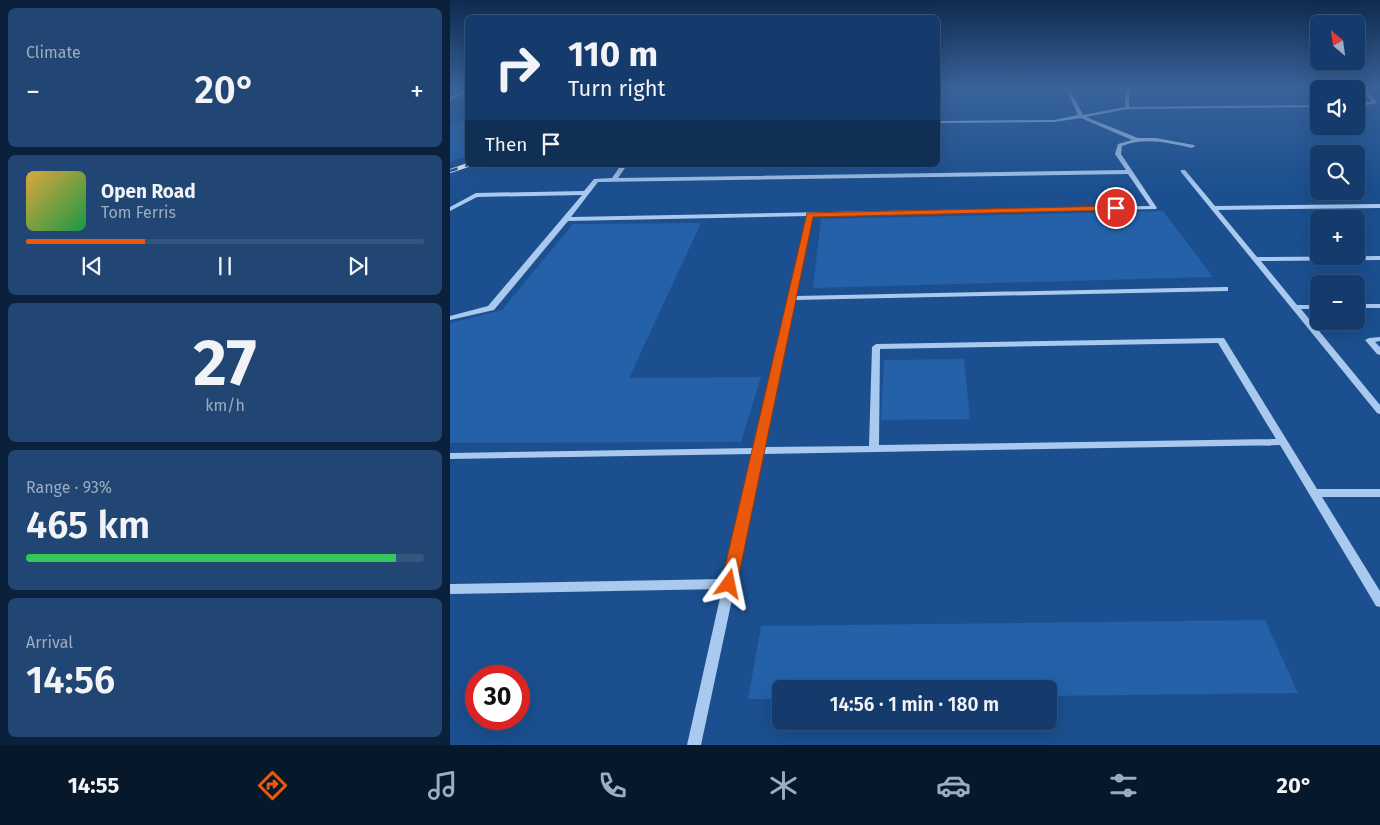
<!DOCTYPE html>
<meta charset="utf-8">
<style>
body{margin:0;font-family:"Fira Sans",sans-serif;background:#214673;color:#f1f3f6;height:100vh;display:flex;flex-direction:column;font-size:19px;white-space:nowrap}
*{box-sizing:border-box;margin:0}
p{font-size:16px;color:#9dadc1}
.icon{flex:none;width:28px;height:28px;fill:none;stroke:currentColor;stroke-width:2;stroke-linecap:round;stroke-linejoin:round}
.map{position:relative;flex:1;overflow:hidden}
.panel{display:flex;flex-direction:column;gap:8px;padding:8px;background:#0b203b;width:450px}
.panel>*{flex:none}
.guide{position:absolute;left:15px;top:15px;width:475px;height:152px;border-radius:8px;box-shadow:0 5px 20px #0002,0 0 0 1px #33557e;background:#143b6b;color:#f1f3f6;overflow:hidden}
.needle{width:32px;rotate:331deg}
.controls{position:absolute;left:860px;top:15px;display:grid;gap:10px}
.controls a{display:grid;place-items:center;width:55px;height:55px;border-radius:8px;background:#143b6b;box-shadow:0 5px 20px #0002,0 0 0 1px #33557e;font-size:25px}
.speed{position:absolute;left:15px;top:665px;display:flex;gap:10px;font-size:25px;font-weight:700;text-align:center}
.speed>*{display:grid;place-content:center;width:65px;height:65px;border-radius:50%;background:#143b6b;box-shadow:0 5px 20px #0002,0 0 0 1px #33557e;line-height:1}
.speed .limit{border:8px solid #d22;background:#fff;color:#111}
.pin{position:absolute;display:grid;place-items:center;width:42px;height:42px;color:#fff;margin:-21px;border:2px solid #fff;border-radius:50%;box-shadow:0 1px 5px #0007}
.me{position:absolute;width:55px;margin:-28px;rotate:12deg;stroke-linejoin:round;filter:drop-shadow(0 0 4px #0008)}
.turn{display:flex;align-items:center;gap:18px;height:105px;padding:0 20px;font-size:22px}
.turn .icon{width:65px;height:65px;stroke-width:2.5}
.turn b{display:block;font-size:35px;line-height:42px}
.then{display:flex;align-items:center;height:48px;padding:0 20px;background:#0003;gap:10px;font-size:19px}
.big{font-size:38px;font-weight:600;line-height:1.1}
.panel .tile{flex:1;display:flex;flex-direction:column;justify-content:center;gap:8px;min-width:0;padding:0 18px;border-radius:8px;background:#214673}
.panel .dial{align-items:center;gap:0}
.dial b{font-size:65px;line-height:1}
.song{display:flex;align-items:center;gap:15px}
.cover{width:60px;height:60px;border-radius:8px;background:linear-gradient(135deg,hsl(40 70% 55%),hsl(140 70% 35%))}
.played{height:5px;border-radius:2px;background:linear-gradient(90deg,#ea580c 30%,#33557e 30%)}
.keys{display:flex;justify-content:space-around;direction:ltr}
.heat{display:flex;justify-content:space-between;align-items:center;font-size:28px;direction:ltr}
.charge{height:8px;border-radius:4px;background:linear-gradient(90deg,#34c759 93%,#33557e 0)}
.trip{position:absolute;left:322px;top:680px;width:285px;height:50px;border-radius:8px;background:#143b6b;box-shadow:0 5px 20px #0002,0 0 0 1px #33557e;font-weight:600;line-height:50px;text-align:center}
.dock{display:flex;height:80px;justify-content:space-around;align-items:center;background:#08182b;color:#9dadc1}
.dock .icon{width:35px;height:35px}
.dock .selected{color:#ea580c}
.dock b{font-size:22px;color:#f1f3f6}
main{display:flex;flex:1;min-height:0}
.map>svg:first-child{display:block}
.green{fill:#2461a8}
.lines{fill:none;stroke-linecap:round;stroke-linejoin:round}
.minor{fill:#a9c9ee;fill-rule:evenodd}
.rail-casing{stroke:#fff;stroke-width:4}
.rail{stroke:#1b4f8f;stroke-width:2.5;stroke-dasharray:8;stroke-linecap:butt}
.route{fill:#ea580c;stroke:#983908}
</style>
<main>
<section class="panel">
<div class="tile"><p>Climate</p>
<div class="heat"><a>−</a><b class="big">20°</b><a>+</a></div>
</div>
<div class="tile">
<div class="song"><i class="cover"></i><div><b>Open Road</b><p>Tom Ferris</p></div></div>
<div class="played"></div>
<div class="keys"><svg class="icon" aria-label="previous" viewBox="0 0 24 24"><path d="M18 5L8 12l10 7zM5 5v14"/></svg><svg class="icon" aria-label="pause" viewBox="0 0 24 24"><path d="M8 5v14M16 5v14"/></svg><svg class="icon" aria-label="next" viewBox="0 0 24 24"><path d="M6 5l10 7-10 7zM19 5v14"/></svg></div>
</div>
<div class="tile dial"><b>27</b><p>km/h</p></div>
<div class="tile"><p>Range · 93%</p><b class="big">465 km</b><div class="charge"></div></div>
<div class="tile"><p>Arrival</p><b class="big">14:56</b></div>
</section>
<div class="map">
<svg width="930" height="745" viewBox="0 0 930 745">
<rect width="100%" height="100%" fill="#1b4f8f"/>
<path class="green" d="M17 119V156L0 162V124Z
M713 211 763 277 363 288 371 219Z
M251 223 179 378 311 377 291 442 0 443V323L52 310 123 224Z
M514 359 520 419 431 420 434 360Z
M815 620 848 693 599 696V689H331V699H298L311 626Z"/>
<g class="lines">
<path class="minor" d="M615 87H619L633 115 675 107V95L680 87H684L679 95V107L869 105V107L677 109 636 117 688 138H706L744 145 745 146 742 148C719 143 695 137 672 146L671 154 707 208 706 209 363 216 346 296 775 287H778V291L345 300 314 447 419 446 422 347 426 344 774 338 867 489H930V497H872L930 591V607L926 606 830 445 313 454 251 745H237L272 589 0 594V584L274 579 303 454 0 459V453L304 448 357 216 118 221 44 310 0 320V316L38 306 132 195 27 197 0 211V207L26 193 134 191 144 179 162 178 171 165H177L168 178 676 170 665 154 668 144 682 140 631 118 604 122 488 123V121L604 120 628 115ZM678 174 700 206 121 217 148 182ZM768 343 826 439 429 445 430 349Z
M911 87H915L927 103 906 107V105L922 101Z
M18 89V92L0 100V97Z
M731 170H735L765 206 930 204V208L768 210 807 257 930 256V260L811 261 847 305H869V309H851L930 405V414L927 413 731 172Z
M906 304H930V308H906Z
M930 337V341L925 342 930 347V355L927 354 915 340 919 338Z"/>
<g class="rail-casing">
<path id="rail" d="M0 171 18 165"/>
</g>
<use href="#rail" class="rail"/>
</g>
<linearGradient id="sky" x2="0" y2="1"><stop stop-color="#0f2b4f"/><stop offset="0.46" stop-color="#39639b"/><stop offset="1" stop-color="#39639b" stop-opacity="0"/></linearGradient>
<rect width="930" height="191" fill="url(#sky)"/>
<path class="route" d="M666 206 669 208 668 210 363 217 287 584 285 589 279 591 274 589 271 584 357 213Z"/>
</svg>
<div class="controls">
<a><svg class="needle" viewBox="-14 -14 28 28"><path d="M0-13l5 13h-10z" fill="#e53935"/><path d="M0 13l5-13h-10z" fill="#9dadc1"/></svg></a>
<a><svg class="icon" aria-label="sound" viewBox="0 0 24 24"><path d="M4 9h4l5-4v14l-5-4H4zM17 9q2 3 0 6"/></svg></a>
<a><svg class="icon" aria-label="search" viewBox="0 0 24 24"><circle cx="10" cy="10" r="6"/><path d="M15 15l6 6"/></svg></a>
<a>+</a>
<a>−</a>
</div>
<div class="speed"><div class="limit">30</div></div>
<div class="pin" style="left:666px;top:208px;background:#d93025"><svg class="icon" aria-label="arrive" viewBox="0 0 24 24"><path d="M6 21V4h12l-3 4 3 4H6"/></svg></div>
<svg class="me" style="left:279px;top:584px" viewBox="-20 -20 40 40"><path d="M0-17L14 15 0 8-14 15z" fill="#ea580c" stroke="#fff" stroke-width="4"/></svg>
<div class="trip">14:56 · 1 min · 180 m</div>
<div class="guide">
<div class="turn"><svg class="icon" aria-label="right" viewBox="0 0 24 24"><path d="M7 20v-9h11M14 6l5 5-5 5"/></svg><div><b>110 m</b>Turn right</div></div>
<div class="then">Then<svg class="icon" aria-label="arrive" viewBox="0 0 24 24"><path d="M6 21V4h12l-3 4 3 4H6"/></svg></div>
</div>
</div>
</main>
<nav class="dock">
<b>14:55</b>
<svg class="icon selected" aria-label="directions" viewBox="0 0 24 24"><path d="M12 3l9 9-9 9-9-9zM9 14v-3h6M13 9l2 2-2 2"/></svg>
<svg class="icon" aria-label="music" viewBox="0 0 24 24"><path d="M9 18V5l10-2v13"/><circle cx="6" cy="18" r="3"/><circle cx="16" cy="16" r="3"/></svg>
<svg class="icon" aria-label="phone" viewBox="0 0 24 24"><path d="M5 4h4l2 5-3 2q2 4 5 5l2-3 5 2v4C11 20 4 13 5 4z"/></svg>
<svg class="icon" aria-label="climate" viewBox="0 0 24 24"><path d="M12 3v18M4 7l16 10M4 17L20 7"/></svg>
<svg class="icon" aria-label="car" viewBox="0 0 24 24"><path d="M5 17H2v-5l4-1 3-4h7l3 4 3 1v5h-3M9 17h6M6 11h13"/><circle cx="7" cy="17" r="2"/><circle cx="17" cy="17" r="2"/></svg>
<svg class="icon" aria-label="filters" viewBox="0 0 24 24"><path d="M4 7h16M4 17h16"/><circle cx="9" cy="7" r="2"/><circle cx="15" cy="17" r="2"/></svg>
<b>20°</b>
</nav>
